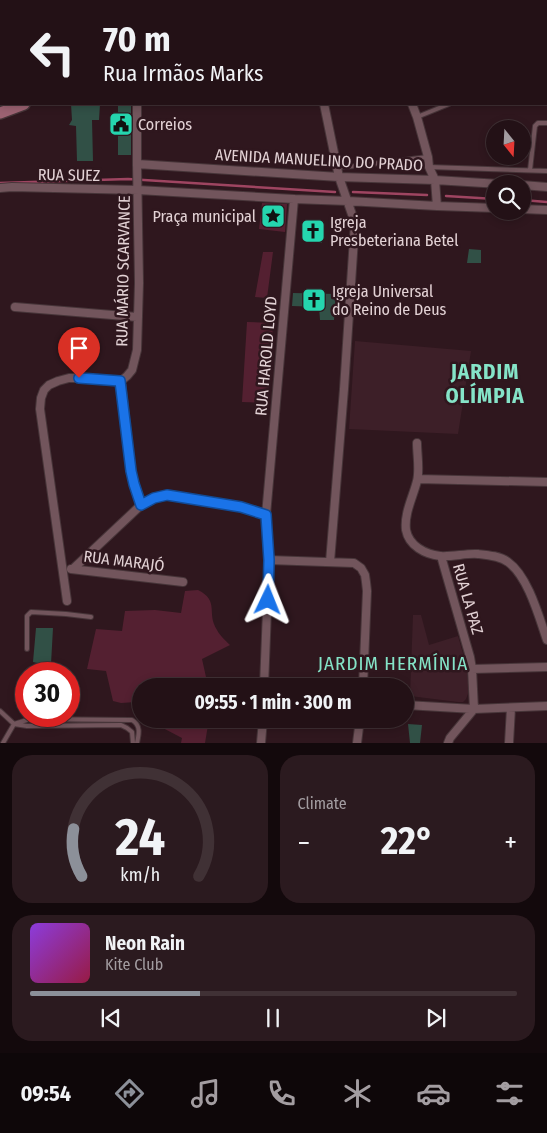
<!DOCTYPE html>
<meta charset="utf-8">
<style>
body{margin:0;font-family:"Fira Sans Condensed",sans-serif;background:#2b1a1f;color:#f1f3f6;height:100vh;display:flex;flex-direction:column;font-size:19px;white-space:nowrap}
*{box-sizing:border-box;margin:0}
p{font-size:16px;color:#a39da1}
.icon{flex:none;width:28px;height:28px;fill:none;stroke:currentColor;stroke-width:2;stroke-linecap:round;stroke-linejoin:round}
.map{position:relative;height:743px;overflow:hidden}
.drawer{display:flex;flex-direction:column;gap:12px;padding:12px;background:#13090c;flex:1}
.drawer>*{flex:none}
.hud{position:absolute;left:0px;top:0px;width:548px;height:105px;box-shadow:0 2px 8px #0003,0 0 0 1px #403135;background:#231116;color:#f1f3f6;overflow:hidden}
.needle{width:32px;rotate:162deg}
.controls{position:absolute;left:486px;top:120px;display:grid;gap:10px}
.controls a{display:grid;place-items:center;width:45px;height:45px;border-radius:50%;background:#231116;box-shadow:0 2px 8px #0003,0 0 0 1px #403135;font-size:25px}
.speed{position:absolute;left:15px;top:662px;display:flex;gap:10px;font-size:25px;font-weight:700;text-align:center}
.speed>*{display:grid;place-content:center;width:65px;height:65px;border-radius:50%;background:#231116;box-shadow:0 2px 8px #0003,0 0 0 1px #403135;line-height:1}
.speed .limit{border:8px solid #d22;background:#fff;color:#111}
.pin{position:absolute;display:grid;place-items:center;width:42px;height:42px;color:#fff;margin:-51px -21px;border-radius:50% 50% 50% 0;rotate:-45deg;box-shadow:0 0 5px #0007}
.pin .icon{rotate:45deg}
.me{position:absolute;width:55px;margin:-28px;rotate:2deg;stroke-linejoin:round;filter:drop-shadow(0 0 4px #0008)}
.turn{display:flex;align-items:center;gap:18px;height:105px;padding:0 20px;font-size:22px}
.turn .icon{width:65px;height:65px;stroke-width:2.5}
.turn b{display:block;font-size:35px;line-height:42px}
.big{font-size:38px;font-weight:700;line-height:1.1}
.drawer .tile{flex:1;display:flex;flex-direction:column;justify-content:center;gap:8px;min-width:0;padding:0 18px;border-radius:20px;background:#2b1a1f}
.drawer .dial{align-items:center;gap:0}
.dial svg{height:130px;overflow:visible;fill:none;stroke:#403135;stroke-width:7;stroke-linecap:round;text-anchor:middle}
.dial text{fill:#f1f3f6;stroke:none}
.song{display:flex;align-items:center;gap:15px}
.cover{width:60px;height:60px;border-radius:8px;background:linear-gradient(135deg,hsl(270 70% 55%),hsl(340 70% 35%))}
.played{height:5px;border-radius:2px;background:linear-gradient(90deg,#8c9099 35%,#403135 35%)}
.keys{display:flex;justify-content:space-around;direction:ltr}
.heat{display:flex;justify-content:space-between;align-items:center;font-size:28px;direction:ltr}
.drawer .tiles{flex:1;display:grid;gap:12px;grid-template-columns:1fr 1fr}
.tile:last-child{grid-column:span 2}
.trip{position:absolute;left:132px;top:678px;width:282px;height:50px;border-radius:25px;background:#231116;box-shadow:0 2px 8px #0003,0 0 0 1px #403135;font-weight:700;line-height:50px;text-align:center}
.tabs{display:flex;height:80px;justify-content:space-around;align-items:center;background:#0e0709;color:#a39da1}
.tabs .icon{width:35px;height:35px}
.tabs .active{color:#8c9099}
.tabs b{font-size:22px;color:#f1f3f6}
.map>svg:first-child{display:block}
.built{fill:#3d1f28}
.green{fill:#542031}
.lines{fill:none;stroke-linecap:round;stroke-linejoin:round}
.stream{stroke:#9e4561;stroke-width:2.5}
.building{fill:#315046}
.lane-casing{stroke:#473539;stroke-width:6}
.street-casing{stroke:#473539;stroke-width:10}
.secondary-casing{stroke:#473539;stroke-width:14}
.highway-casing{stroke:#473539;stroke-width:18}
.path{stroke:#877277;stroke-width:1;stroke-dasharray:4 4;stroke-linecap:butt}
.lane{stroke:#72555c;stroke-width:4}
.street{stroke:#72555c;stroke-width:8}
.secondary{stroke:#9c6272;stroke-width:11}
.highway{stroke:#fd80a6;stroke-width:15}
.route-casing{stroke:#114b97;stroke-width:12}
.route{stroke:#1a73e8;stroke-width:9}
.labels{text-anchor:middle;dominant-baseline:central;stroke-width:5;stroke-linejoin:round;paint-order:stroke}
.poi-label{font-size:16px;fill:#e3d2d5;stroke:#2f171e;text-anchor:start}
.street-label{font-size:16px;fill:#e3d2d5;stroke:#2f171e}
.quarter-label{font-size:19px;letter-spacing:1px;fill:#85e4c8;stroke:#2f171e}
.district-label{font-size:21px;font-weight:bold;letter-spacing:1px;fill:#85e4c8;stroke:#2f171e}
</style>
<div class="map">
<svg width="547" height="743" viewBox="0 0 547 743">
<rect width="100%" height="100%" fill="#2f171e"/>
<path class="built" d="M355 341 471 351 458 434 349 429Z
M413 615H421L429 645 458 636 466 664 469 691 466 699 463 702H458L410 696Z"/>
<path class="green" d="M262 203 287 204 285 232 259 229Z
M263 252H273L267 298 255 297Z
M247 322 273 323 268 403 242 402Z
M198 590C220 601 206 613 217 630 220 636 226 641 230 645L202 659 208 686H141V703L136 702 121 703 113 701 106 671 87 669 96 629 122 631 125 611 155 610 181 613 185 591Z
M157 719H209L205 743H181L182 738 161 727Z"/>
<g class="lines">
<path class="stream" d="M0 183 128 179 335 192
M353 192 427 195
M446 196 495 199
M522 200 547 202"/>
</g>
<path class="building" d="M71 104H100L99 120H92L93 161H77L76 126 69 125 72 120Z
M118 104H131V155H118Z
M305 220 323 221 322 243 303 241Z
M469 249 481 250V263H467Z
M293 293 336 294 334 320H320L319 307 292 306Z
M36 628H53L51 664H42L33 662Z
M408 724 422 725 420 743H410Z"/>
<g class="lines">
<g class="lane-casing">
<path id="lane" d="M0 11 1 13
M417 117 449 104
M337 167 355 166 428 157
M429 167 547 171
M530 170 535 126 538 123H547
M27 649V616L31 612 66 614 91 617
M0 711 14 724 27 726 121 725 127 728 132 732 133 743
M3 743 14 724 30 719 132 720C141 725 139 734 137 743"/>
</g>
<g class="street-casing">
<path id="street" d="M117 0 118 1
M324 104 339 177 355 223 344 389 330 562
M412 104 417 117 428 157 429 167 435 180 437 206
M137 164 339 177 435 180 500 184
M522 185 547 187
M0 188 12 187 138 190 294 199 348 201 437 206 495 208
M522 209 547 210
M15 307 137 317
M121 381 131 471 134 483 141 505
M417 443C417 455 420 470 417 481 413 497 404 513 406 530 409 546 425 554 440 556 453 557 466 553 478 554 488 555 500 556 508 562 528 576 539 617 547 640
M418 479 547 482
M441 556 470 657 472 669 474 709
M269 560 354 563 361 568 365 575 366 582 367 591 363 686
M74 568 141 505 154 498 167 495 241 507 266 515
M71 569 183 582
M67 601 40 409 41 398 44 390 49 385 58 381 69 378H79L121 381 127 376 132 370 137 350 139 283 137 164V104
M472 669 547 667
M264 686 269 560 266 515 294 199
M406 705 474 709 547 706
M261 743 263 719
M357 743 360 719
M448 743 450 738 474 709
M509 743 511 708"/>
</g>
<g class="secondary-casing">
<path id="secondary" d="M188 1 193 0
M358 1 361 0
M0 54 1 53
M0 66H1
M0 113 24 104"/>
</g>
<g class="highway-casing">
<path id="highway" d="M251 1 255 0
M317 1 320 0
M0 79 1 78
M0 98 1 97"/>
</g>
<path class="path" d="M334 0 335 1"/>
<use href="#lane" class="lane"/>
<use href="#street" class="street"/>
<use href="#secondary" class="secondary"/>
<use href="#highway" class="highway"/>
</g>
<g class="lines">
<g class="route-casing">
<path id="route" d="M79 378 120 381 131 471 134 484 141 505 154 498 167 495 241 507 266 515 269 560 268 600"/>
</g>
<use href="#route" class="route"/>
</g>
<defs>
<g id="civic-square" transform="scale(1.25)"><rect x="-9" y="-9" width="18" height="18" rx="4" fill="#25d5ae" stroke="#2f171e"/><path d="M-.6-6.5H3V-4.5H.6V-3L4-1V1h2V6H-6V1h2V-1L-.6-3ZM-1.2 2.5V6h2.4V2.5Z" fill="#111"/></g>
<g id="sight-square" transform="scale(1.25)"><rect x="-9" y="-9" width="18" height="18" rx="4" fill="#25d5ae" stroke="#2f171e"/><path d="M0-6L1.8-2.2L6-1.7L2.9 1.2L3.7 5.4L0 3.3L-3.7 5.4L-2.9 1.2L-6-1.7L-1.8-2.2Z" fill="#111"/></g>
<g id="church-square" transform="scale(1.25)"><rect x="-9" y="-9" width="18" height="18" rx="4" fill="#25d5ae" stroke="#2f171e"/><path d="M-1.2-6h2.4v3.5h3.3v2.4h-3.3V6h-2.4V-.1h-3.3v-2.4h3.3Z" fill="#111"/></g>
</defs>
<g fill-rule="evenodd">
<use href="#civic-square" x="121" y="124"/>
<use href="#sight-square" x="273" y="216"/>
<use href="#church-square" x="313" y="231"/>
<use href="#church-square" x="314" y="300"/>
</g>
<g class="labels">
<g class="poi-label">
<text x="138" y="124">Correios</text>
<text x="256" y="216" text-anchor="end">Praça municipal</text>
<text x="330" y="222">Igreja<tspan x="330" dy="18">Presbeteriana Betel</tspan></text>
<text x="332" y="291">Igreja Universal<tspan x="332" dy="18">do Reino de Deus</tspan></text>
</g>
<g class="street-label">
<text transform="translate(319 160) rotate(3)">AVENIDA MANUELINO DO PRADO</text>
<text transform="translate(69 175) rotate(1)">RUA SUEZ</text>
<text transform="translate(123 271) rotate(-89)">RUA MÁRIO SCARVANCE</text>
<text transform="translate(266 356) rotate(-85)">RUA HAROLD LOYD</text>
<text transform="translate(124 561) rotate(7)">RUA MARAJÓ</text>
<text transform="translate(468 599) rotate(74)">RUA LA PAZ</text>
</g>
<g class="quarter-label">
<text x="393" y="663">JARDIM HERMÍNIA</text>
</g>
<g class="district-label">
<text x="485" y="372">JARDIM<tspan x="485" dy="24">OLÍMPIA</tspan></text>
</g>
</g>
</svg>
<div class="controls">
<a><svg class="needle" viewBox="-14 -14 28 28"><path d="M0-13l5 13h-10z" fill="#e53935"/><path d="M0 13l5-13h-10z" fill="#a39da1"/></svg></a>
<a><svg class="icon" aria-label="search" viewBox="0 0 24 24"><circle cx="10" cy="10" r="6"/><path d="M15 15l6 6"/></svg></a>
</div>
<div class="speed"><div class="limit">30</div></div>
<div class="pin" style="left:79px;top:378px;background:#d93025"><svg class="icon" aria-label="arrive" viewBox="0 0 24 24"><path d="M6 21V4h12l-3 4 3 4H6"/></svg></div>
<svg class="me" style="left:268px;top:600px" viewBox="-20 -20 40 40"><path d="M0-17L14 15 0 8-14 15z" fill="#1a73e8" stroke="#fff" stroke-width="4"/></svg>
<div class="trip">09:55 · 1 min · 300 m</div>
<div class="hud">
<div class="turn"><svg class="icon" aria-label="left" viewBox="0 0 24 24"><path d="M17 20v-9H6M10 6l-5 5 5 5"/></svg><div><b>70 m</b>Rua Irmãos Marks</div></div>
</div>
</div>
<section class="drawer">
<div class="tiles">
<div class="tile dial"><svg viewBox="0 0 100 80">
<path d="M14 69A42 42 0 1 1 86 69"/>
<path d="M14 69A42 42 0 0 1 9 40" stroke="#8c9099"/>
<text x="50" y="56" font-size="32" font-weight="700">24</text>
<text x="50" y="72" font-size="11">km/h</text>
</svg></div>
<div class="tile"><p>Climate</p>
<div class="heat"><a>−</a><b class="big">22°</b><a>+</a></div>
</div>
<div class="tile">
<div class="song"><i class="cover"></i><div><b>Neon Rain</b><p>Kite Club</p></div></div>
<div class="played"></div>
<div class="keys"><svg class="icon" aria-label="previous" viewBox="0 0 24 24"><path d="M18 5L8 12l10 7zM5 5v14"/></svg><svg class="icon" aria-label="pause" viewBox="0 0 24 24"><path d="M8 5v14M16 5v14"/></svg><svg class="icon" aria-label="next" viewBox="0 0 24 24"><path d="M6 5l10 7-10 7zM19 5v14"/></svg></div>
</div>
</div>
</section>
<nav class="tabs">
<b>09:54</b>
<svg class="icon active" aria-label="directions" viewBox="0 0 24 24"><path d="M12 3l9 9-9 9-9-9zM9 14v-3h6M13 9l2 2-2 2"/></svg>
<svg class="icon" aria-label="music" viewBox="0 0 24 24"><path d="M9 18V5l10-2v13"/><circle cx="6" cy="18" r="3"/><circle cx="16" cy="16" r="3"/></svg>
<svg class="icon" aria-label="phone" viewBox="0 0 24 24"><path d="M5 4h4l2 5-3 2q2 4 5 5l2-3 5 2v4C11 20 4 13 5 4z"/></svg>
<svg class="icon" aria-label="climate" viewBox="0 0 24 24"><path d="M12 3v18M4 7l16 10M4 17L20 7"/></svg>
<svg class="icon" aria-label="car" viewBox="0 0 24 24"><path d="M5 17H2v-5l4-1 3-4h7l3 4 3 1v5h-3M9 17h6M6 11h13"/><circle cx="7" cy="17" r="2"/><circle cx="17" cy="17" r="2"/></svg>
<svg class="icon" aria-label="filters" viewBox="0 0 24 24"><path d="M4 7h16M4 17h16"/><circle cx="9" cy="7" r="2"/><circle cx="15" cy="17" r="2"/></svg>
</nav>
